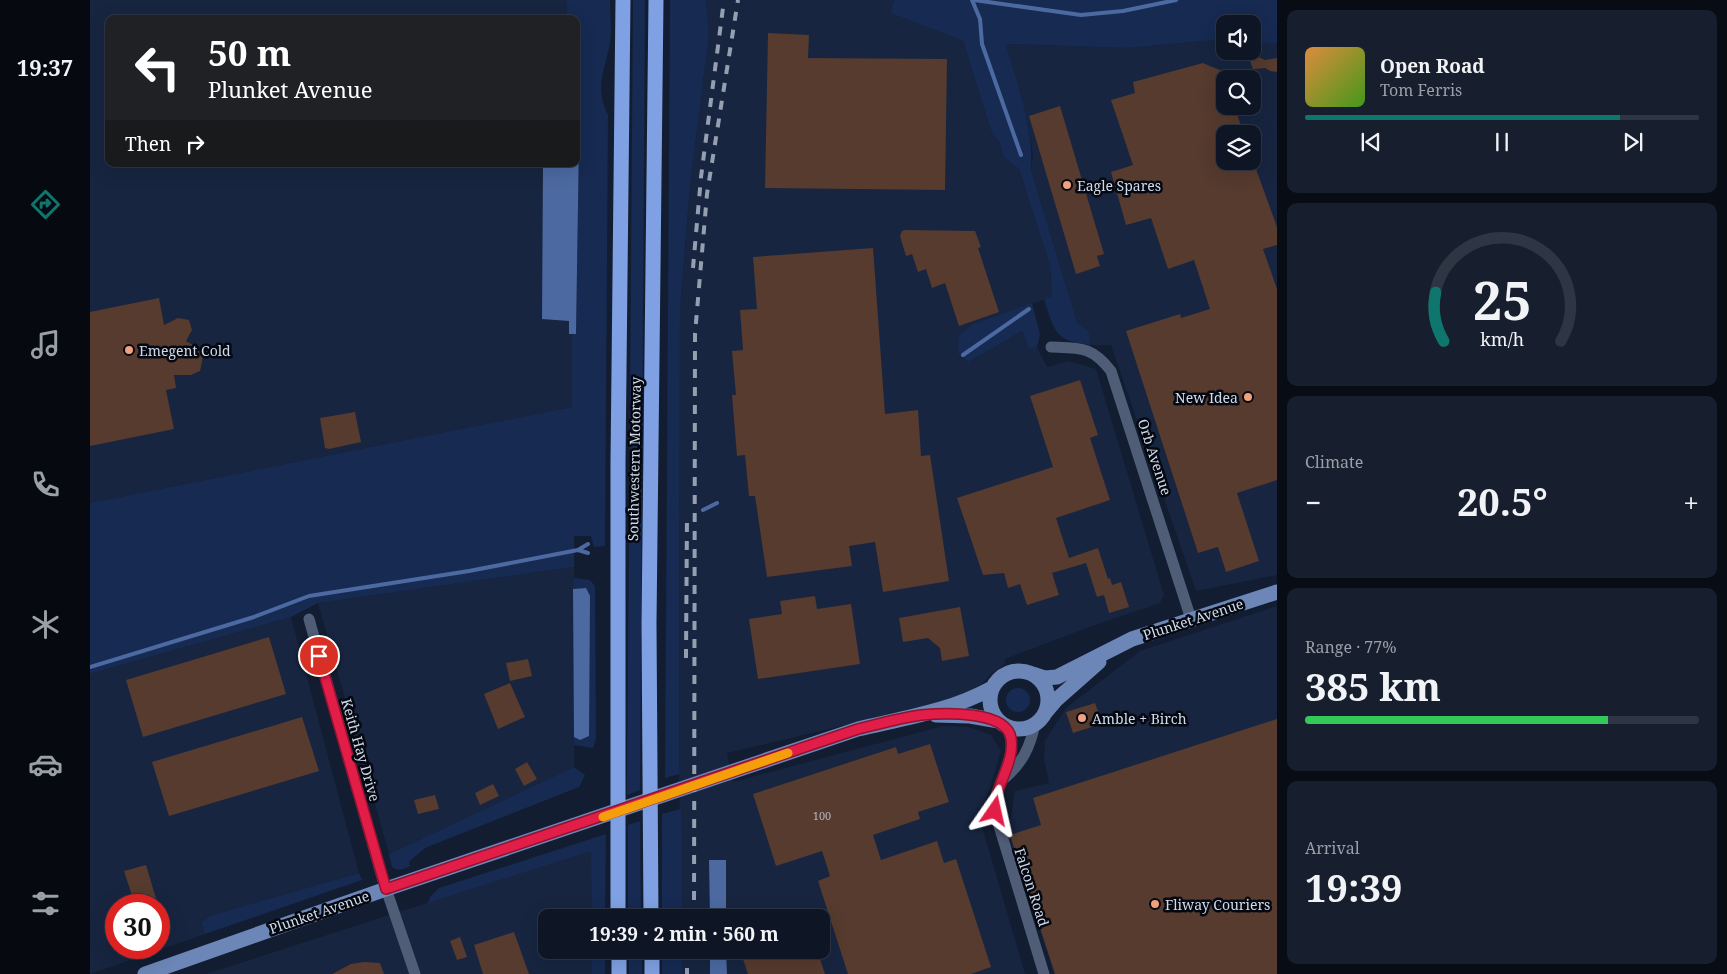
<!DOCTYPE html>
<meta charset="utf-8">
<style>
body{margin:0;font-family:"Noto Serif",serif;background:#171f2e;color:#f1f3f6;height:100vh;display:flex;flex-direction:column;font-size:19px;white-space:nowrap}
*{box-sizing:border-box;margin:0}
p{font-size:16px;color:#9b9fa7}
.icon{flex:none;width:28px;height:28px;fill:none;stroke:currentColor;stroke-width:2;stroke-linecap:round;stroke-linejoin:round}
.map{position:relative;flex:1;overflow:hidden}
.drawer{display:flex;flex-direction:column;gap:10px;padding:10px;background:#080c15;width:450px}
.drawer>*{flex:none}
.banner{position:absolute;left:15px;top:15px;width:475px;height:152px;border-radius:10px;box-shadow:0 5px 20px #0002,0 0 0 1px #2e3543;background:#202124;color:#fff;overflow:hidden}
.controls{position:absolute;left:1126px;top:15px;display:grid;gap:10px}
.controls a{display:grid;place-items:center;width:45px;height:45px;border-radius:10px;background:#0e1626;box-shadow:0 5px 20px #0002,0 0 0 1px #2e3543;font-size:25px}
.speed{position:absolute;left:15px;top:894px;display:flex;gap:10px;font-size:25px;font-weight:700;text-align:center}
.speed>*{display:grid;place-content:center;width:65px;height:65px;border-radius:50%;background:#0e1626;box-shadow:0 5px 20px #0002,0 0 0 1px #2e3543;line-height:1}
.speed .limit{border:8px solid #d22;background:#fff;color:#111}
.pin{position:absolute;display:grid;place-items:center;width:42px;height:42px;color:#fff;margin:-21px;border:2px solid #fff;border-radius:50%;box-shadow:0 1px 5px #0007}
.me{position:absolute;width:55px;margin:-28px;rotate:11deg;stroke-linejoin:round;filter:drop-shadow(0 0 4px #0008)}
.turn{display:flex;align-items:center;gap:18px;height:105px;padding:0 20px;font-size:22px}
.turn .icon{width:65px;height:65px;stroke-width:2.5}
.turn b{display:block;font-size:35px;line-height:42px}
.then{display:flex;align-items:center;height:48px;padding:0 20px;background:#0003;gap:10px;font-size:19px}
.big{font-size:38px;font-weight:700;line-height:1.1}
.drawer .tile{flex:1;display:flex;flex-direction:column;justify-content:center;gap:8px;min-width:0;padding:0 18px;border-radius:10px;background:#171f2e}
.drawer .dial{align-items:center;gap:0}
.dial svg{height:130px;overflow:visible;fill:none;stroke:#2e3543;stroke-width:7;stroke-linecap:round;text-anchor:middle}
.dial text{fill:#f1f3f6;stroke:none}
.song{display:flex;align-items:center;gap:15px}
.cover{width:60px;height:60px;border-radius:8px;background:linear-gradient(135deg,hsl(30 70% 55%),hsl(100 70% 35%))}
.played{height:5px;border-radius:2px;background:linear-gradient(90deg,#0f766e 80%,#2e3543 80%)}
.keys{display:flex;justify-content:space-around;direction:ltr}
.heat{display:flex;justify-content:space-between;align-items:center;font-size:28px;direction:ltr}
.charge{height:8px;border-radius:4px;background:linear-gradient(90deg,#34c759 77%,#2e3543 0)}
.trip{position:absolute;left:448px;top:909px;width:292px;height:50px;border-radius:10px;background:#0e1626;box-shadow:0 5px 20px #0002,0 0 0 1px #2e3543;font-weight:700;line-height:50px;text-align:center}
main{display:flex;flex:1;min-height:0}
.menu{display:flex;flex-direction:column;width:90px;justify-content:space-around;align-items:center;background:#06090f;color:#9b9fa7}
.menu .icon{width:35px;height:35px}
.menu .on{color:#0f766e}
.menu b{font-size:22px;color:#f1f3f6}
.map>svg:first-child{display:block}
.built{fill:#172540;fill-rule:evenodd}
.green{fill:#162a52}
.water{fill:#4c69a2}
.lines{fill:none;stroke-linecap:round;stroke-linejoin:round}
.stream{stroke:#4c69a2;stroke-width:4}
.building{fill:#563b2e}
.minor{stroke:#505d76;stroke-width:11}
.major{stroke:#6c86b7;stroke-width:15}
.highway{stroke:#7fa1e3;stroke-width:15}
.rail{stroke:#969fb0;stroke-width:4;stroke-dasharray:9 9;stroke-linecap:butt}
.route-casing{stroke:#92132f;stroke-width:12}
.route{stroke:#e11d48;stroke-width:9}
.slow{stroke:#f59e0b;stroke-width:9}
.poi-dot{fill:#f1a17c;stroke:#040811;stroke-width:2}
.labels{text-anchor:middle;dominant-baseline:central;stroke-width:5;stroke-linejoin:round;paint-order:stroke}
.number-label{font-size:11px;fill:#b3b2ba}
.poi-label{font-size:14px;fill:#d2dae9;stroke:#040811;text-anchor:start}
.street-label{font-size:14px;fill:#d2dae9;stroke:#040811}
</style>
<main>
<nav class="menu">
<b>19:37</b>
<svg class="icon on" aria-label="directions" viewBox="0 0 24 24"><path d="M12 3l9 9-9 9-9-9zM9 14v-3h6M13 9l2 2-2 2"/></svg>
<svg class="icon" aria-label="music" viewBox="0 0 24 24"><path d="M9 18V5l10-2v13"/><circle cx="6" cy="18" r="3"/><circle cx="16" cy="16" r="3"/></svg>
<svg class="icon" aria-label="phone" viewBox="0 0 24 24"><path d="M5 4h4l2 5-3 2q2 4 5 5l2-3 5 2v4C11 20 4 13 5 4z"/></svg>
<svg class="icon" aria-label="climate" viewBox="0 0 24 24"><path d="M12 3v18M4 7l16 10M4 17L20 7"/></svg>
<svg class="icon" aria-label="car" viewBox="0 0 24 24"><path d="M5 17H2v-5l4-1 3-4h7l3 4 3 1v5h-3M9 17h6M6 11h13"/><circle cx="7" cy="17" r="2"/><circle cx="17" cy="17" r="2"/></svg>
<svg class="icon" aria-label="filters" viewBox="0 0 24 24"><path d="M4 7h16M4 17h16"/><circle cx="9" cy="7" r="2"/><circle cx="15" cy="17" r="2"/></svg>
</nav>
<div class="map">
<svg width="1187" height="974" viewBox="0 0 1187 974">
<rect width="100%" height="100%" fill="#121d32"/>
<path class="built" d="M0 0H477V19H19V164H474V166H453L479 321V334H482V407L0 503Z
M616 0H804L800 13 873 41 902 134 909 141 915 157 929 169 960 266 962 297 883 324 879 362 932 331 939 349 947 347 957 367 979 361 1006 369 1074 595 1070 603 1002 626 915 659V664L902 673 888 688 870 698 637 753 643 782 853 726 879 727 901 735 911 751 890 820 935 974H593L592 950H731V918H592L589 774 590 310 600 186 619 35Z
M1135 39V51H1162L1163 41 1187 44V575L1106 591 1021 345H1001L999 332 987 323 941 170 943 155 938 125 916 44 1038 48ZM1135 79H1162V106H1135ZM1135 134H1162V161H1135Z
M484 567V767L299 854 228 603Z
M1187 606V974H964L918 833 925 791 959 783 954 759 955 741 976 708 1050 651Z
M201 617 269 873 119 916 111 923 115 934 0 974V674ZM26 905H69V948H26Z
M502 850V917L456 918V950H502V974H116Z"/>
<path class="green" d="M477 0H520C520 14 522 30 520 43 515 71 504 87 518 115L515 546 504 547 501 536H484V567L228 603 201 617 0 674V503L482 407V334H486L489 142 486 141V19H477Z
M543 0H555L550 790 537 795Z
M580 0H616L619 35 600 186 590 310 589 774 575 778Z
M804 0H1187V44L1163 41 1162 24H1135V39L1038 48 916 44C927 85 944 128 941 170L987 322 999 332 1001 345C964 341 965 332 954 299L962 297 960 266 929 169 914 157 909 141 902 134 873 41 800 13Z
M942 303 950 334 947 347 939 349 932 331 879 362 868 353 869 335 883 324Z
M484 578 500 580 505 586 506 739 503 748 484 745V737L490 740 496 588 483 589Z
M916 700a12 12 0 1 1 24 0a12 12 0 1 1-24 0Z
M484 767 495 775 489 787 335 848 319 862 320 866C313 870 308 871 302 867L299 854Z
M591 809 592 917H572V814Z
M550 821 551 917H538V825Z
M516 834 515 917H502L501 851 338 903 340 897 349 888Z
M269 873 272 880 115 934 111 923 119 916Z
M502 950H515V974H502Z
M539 950H552V974H539Z
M572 950H592L593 974H572Z"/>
<path class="water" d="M486 141H489L486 334H479V321L452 319 453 166 486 164Z
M496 588 500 596 499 736 490 740 484 737 483 589Z
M619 860H636V917H620Z
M620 950H636L637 974H620Z"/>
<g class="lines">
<path class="stream" d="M882 0 890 19 892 44 931 155
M884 0 991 15 1033 11 1086 0
M873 355 939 309
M613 510 627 503
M498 544 488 550 498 553
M0 667 164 617 219 596 379 571 488 550"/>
</g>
<path class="building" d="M678 33 719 35 718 58 857 59 855 190 675 188Z
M1166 56 1175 60 1187 58V72L1180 71 1175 68 1163 69 1160 61Z
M1113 63 1132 71 1135 80V106H1144L1154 134H1135V161H1162V158L1187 227V245L1173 249 1187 289V480L1147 493 1169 561 1136 572 1128 547 1108 553 1036 331 1090 314 1091 318 1120 309 1104 260 1078 269 1061 218 1036 225 1021 172 1043 165 1021 100 1045 93 1043 82Z
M970 106 1014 254 1007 256 1010 266 986 274 939 116Z
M815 230 885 231 891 247 888 248 909 312 869 326 855 283 842 288 836 269 828 272 822 254 816 256 810 236 812 231Z
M783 248 795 414 828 410 831 456 840 455 859 581 793 592 785 542 759 546 762 566 677 577 665 496H659L655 455 647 456 642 395H646L642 351 653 350 650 310 667 309 663 257Z
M69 298 74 325 88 318 99 320 102 330 96 341 108 348 113 356 110 371 101 375H84L86 388 76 390 84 429 0 446V312Z
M990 380 1008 435 1000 438 1020 500 966 518 979 558 1008 548 1018 579 1020 578 1022 585 1031 582 1039 607 1019 613 1014 595 1007 597 996 563 962 573 969 595 937 605 930 584 918 588 914 573 893 575 867 498 963 467 940 396Z
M265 412 271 442 239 449 235 448 230 418Z
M725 596 727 609 761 604 770 664 668 679 659 619 692 614 690 601Z
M870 607 879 656 852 661 850 648 838 638 813 642 809 618Z
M179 637 196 694 53 737 36 680Z
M438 659 442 676 420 681 416 663Z
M420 683 435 717 408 729 394 694Z
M1005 703 1010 717 1003 719 1005 726 983 733 976 712Z
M212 717 229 771 79 816 62 762Z
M1187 719V974H965L920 835 951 825 943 798Z
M840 744 859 802 828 812 830 819 783 835 791 860 847 841 854 863 866 859 901 967 881 974H758L728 881 740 876 732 851 686 866 663 794 806 747 808 754Z
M437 762 447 779 434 786 425 769Z
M403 784 409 796 390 805 385 793Z
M345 795 349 809 328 814 324 800Z
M56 865 68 905H45L34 871Z
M424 932 439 974H393L384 945Z
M370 937 377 957 367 960 360 941Z
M650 950H727L735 974H658Z
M274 962 290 963 294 974H242L261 964Z"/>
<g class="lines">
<path class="minor" d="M961 347C990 348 1002 346 1021 371L1101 619
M219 619 292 877 325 974
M914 724C932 747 912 773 906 796 905 803 905 809 906 816L954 974
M915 778C933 762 940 747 945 724"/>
<path class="major" d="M900 700a29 29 0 1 1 58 0a29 29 0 1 1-58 0Z
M943 674 955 678 967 677 1042 639 1187 592
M955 713 966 700 1009 662
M846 715 880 716 909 721
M55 974 296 889 768 729C814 718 861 711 902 688"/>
<path class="highway" d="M528 918V462L533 0
M561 918 559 624 566 0
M529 950V974
M562 950V974"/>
<path class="rail" d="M603 268 611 177 634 0
M596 658 597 515
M604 918 605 334 617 194 648 0
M597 950V974"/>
</g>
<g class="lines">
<g class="route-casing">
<path id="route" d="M229 656 296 889 768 729C789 724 810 718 831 715 853 713 916 710 921 738 925 764 904 786 905 811"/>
</g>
<use href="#route" class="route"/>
<path class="slow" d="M513 817 698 753"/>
</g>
<g class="poi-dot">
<circle cx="977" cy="185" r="5"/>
<circle cx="39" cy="350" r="5"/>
<circle cx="1158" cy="397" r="5"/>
<circle cx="992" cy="718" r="5"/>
<circle cx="1065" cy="904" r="5"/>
</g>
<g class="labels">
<g class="number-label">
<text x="732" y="815">100</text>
</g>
<g class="poi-label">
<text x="987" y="185">Eagle Spares</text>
<text x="49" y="350">Emegent Cold</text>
<text x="1148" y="397" text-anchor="end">New Idea</text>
<text x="1002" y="718">Amble + Birch</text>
<text x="1075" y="904">Fliway Couriers</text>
</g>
<g class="street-label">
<text transform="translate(1065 457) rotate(72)">Orb Avenue</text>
<text transform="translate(544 459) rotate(-89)">Southwestern Motorway</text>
<text transform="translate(1103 619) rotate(-18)">Plunket Avenue</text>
<text transform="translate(271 750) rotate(74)">Keith Hay Drive</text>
<text transform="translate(942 887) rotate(72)">Falcon Road</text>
<text transform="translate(229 912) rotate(-19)">Plunket Avenue</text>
</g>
</g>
</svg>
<div class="controls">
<a><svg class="icon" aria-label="sound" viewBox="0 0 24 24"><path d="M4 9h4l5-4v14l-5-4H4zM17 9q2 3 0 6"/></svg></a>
<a><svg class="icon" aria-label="search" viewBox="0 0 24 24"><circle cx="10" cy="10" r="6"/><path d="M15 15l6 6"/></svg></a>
<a><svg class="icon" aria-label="layers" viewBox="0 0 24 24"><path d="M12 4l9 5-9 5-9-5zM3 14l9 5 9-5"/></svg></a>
</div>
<div class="speed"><div class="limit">30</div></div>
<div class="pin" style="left:229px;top:656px;background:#d93025"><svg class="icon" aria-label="arrive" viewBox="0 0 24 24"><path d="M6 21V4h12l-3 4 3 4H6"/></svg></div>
<svg class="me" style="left:905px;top:811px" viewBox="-20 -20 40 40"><path d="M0-17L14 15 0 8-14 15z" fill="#e11d48" stroke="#fff" stroke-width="4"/></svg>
<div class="trip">19:39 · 2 min · 560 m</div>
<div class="banner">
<div class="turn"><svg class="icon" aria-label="left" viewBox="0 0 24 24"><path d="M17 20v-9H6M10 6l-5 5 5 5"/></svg><div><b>50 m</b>Plunket Avenue</div></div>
<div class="then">Then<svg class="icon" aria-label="right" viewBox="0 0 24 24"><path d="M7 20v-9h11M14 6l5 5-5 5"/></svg></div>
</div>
</div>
<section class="drawer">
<div class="tile">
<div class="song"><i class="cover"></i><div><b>Open Road</b><p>Tom Ferris</p></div></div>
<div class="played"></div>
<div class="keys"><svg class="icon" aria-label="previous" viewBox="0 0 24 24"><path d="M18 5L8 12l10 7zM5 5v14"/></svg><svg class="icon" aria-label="pause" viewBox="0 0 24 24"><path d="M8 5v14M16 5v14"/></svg><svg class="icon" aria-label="next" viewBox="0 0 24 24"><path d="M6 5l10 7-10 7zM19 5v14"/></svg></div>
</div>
<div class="tile dial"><svg viewBox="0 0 100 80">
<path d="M14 69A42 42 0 1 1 86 69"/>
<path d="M14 69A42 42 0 0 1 9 39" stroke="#0f766e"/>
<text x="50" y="56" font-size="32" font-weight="700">25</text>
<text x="50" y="72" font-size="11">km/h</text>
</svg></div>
<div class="tile"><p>Climate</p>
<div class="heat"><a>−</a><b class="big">20.5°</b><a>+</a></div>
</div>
<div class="tile"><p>Range · 77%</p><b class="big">385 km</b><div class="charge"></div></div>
<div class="tile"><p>Arrival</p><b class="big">19:39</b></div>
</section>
</main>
